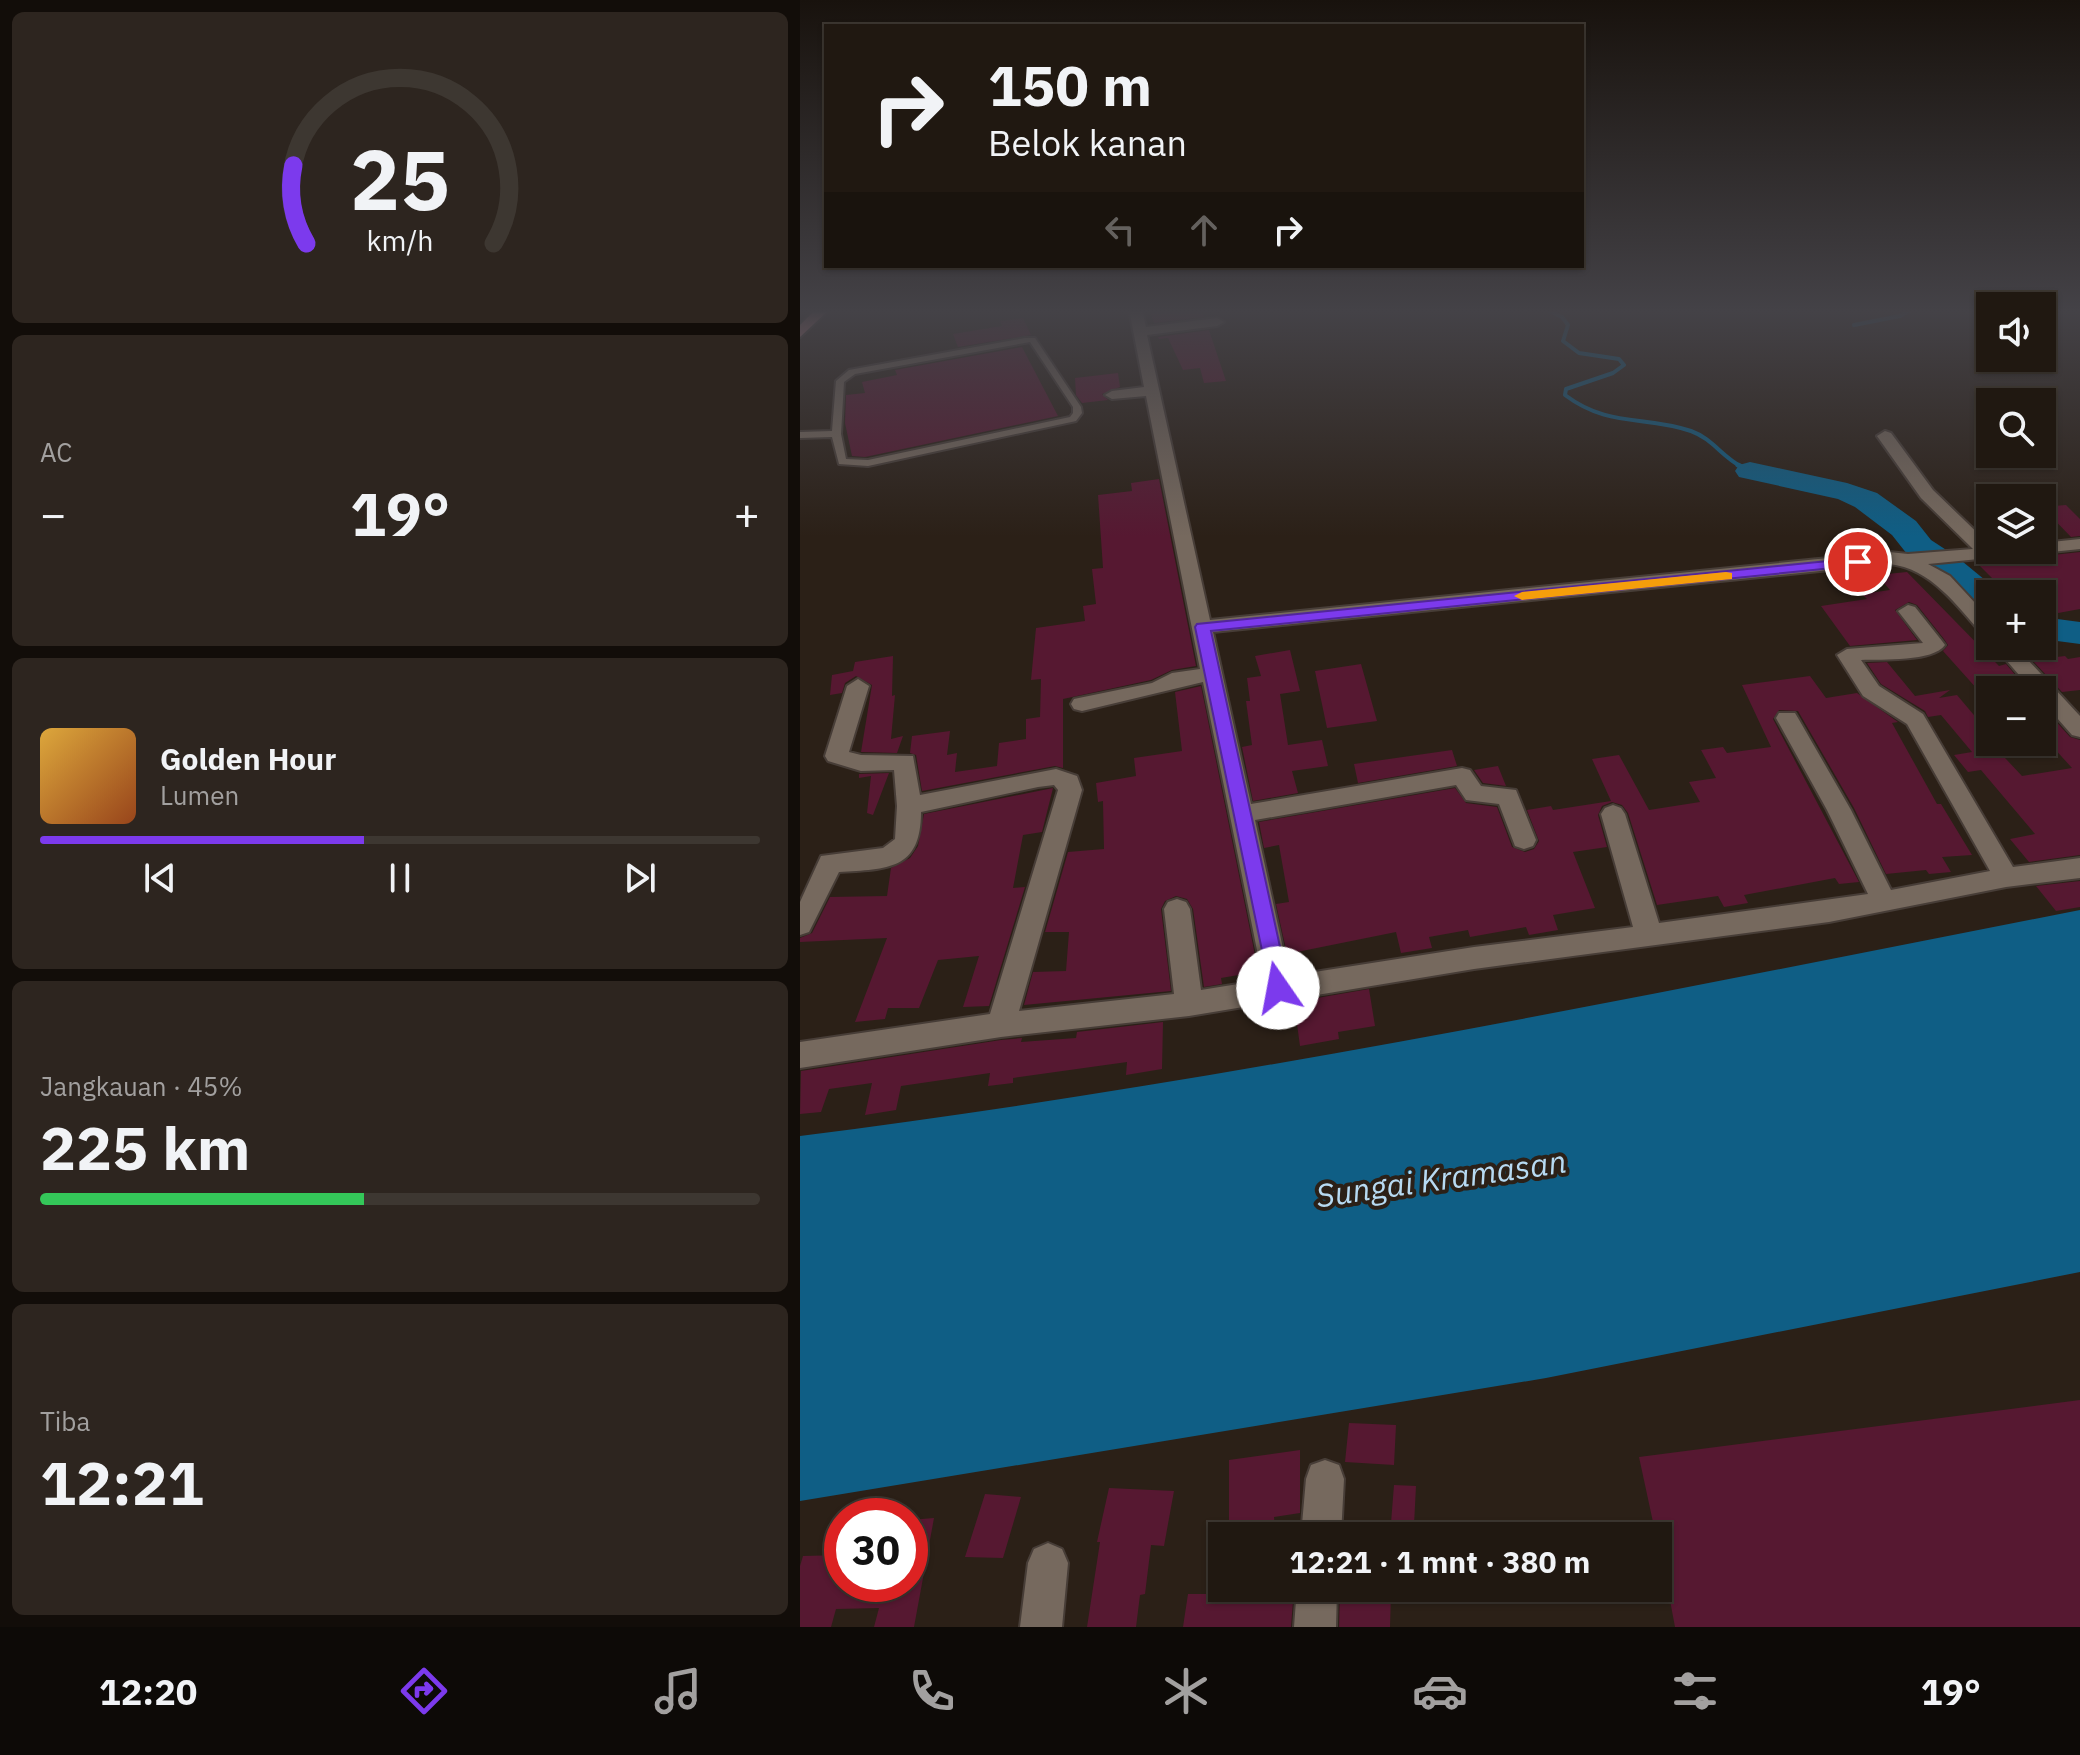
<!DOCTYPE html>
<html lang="id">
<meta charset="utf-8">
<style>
body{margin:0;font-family:"IBM Plex Sans",sans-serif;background:#2d251f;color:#f1f3f6;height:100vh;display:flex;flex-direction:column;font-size:30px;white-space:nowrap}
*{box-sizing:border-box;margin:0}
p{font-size:26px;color:#a2a09f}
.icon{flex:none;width:44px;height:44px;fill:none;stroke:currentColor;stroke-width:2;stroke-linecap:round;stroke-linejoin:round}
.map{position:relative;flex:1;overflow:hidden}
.side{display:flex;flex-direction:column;gap:12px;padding:12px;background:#120d09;width:800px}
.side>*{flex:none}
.hud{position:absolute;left:24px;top:24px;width:760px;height:244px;border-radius:0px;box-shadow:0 2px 6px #0004,0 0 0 2px #3d3731;background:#201811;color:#f1f3f6;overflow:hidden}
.controls{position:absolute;left:1176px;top:292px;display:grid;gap:16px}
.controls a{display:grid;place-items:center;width:80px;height:80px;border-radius:0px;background:#201811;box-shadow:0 2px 6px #0004,0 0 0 2px #3d3731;font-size:40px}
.speed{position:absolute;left:24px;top:1498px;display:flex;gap:16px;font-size:40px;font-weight:700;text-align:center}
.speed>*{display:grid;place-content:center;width:104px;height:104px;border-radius:50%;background:#201811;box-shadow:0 2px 6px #0004,0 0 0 2px #3d3731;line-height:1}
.speed .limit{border:12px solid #d22;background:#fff;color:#111}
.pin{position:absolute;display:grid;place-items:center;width:68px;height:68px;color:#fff;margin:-34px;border:4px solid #fff;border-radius:50%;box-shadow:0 2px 8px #0007}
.me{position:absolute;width:88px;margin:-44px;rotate:348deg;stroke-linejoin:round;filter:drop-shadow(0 0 6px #0008)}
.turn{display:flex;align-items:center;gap:28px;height:168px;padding:0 32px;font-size:36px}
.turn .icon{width:104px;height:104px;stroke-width:2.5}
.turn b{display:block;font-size:56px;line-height:68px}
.lanes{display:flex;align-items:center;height:76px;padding:0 32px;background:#0003;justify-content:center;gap:40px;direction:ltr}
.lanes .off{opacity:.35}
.big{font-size:60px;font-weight:800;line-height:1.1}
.side .tile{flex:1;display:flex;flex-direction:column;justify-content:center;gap:12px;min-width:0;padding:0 28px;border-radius:12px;background:#2d251f}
.side .dial{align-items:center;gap:0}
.dial svg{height:208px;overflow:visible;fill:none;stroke:#3d3731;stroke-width:7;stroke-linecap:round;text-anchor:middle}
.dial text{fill:#f1f3f6;stroke:none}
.song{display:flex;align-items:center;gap:24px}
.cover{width:96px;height:96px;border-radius:12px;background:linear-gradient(135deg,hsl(40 70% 55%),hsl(20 70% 35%))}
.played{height:8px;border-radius:4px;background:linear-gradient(90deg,#7c3aed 45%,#3d3731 45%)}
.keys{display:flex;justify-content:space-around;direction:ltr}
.heat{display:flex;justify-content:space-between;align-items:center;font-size:44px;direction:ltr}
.charge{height:12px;border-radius:6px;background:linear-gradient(90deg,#34c759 45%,#3d3731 0)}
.trip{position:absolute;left:408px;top:1522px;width:464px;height:80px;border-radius:0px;background:#201811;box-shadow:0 2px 6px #0004,0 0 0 2px #3d3731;font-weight:800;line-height:80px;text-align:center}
.dock{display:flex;height:128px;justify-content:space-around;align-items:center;background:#0d0a07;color:#a2a09f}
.dock .icon{width:56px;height:56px}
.dock .selected{color:#7c3aed}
.dock b{font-size:36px;color:#f1f3f6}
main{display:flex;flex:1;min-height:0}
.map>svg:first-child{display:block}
.water{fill:#0f5e85}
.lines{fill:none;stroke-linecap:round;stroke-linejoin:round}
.stream-far1{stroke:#0f5e85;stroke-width:4}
.stream{stroke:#0f5e85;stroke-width:5}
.river{fill:#0f5e85;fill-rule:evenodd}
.building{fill:#561831}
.lane-casing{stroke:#473d37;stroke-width:4}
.street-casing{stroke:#473d37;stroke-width:4}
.highway-casing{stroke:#473d37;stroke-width:4}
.lane{fill:#76695e;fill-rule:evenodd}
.street{fill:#76695e;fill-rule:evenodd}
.highway{fill:#eb909c;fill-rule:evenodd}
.route{fill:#7c3aed;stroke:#51269a;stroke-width:2}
.slow{fill:#f59e0b}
.labels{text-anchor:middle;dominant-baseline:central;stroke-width:8;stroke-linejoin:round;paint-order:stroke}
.near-water-label{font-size:32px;font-style:italic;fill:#b7daf2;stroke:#2b2017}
</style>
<main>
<section class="side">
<div class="tile dial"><svg viewBox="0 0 100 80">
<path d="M14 69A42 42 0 1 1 86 69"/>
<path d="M14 69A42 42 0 0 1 9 39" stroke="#7c3aed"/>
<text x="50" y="56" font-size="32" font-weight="700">25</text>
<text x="50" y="72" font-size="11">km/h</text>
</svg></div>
<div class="tile"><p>AC</p>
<div class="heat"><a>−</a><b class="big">19°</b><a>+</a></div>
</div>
<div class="tile">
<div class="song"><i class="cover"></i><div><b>Golden Hour</b><p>Lumen</p></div></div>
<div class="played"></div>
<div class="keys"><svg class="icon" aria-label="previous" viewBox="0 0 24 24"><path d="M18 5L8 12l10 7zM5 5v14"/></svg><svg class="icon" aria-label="pause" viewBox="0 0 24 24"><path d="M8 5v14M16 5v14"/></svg><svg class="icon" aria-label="next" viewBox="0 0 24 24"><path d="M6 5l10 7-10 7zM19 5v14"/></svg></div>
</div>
<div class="tile"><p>Jangkauan · 45%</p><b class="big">225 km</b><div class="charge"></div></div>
<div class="tile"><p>Tiba</p><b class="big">12:21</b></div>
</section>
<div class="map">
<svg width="1280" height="1627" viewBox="0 0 1280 1627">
<rect width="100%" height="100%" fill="#2b2017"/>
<path class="water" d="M1280 910V1272L746 1378 0 1501V1136C430 1082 855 993 1280 910Z"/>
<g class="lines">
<path class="stream-far1" d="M746 309 762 317 768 325 763 341 779 353 819 359 824 365 813 373 766 389 765 395C809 428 844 415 891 431 913 439 922 457 942 467
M1174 309 1190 311
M1277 309 1280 310
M1054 325 1100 316 1112 309"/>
<path class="stream" d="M938 465 950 471"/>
<path class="river" d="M950 462 1047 483 1077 493 1116 521 1131 540 1157 557 1202 594H1190V613L1177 610 1133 571 1107 554 1092 535 1055 507 1038 499 939 477 935 471 939 465Z
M1242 617 1280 622V644L1242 639Z"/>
</g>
<path class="building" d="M349 309H402L404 317 354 323Z
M223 318 231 335 158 347 153 334 202 326 200 321Z
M409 330 426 381 404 383 400 368 383 370 368 338 359 339 358 337Z
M222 347 258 416 65 457 52 456 45 423 46 395 65 393 62 382 97 375 95 370Z
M318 373 320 387 302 394 308 400 282 403 276 395 275 378Z
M359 479 396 666 372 670 351 680 263 699V768L255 766 122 791 116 755 110 753 112 736 150 731 147 755 157 753 155 772 197 766 199 743 226 739V719L240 717 241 679 231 680 236 628 285 621 283 606 296 604 292 569 303 568 298 495 332 491 331 483Z
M1266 505 1280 519V536L1271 537 1242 507Z
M1280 552V609L1242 616V594L1205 591 1177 563Z
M1107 572 1199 666 1206 664 1228 690H1178L1143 651 1148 645 1144 639 1117 605 1109 602 1095 610 1117 640 1050 646 1021 606 1067 599 1062 594 1090 590 1077 575Z
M490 650 500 691 480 694 488 745 522 740 528 766 492 771 498 793 453 801 442 747 452 745 446 701H450L447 678 461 676 455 656Z
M93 656 92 696 95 695 91 739 103 736 97 753 61 752 72 685 56 676 45 683 42 693 30 695 32 675 53 671 55 662Z
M1265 656 1268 659 1280 657V690L1262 692 1232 660Z
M1087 662 1115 696 1150 690 1139 698 1157 695 1184 727H1180L1190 742 1222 776 1272 768 1242 735V706L1270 737 1280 740V855L1229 862 1210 839 1235 834 1181 770 1168 772 1154 755 1172 752 1141 715 1128 717 1125 711 1081 684 1067 663Z
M561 664 577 721 527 728 515 671Z
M1010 676 1026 698 1057 693 1098 722 1092 723 1137 804H1141L1172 855 1142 857 1151 872 1129 874 1126 870 1086 874 1054 808 998 711 979 710 973 719 1059 882 1039 884 1035 878 944 895 948 903 924 907 918 896 857 905 828 813 822 805 812 802 802 806 798 815 807 847 773 852 795 908 753 915 758 930 729 935 726 927 670 937 668 930 629 937 632 948 601 953 596 932 487 954 476 904 489 902 479 845 464 848 459 822 655 788 666 803 697 807 712 847 725 852 734 849 739 841 727 810 751 806 753 810 811 801 792 759 819 755 849 810 900 802 889 782 916 778 901 750 923 747 927 753 971 747 942 685Z
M401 686 456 960V972L421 978 422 984 404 987 393 909 387 899 376 896 365 901 361 909 371 991 224 1005 233 972 266 971 269 932H245L268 852 304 849 303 801 298 802 296 783 336 776 334 758 382 751 375 692Z
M652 750 657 766 558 783 554 764Z
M698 766 706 786 683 783 674 770Z
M89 773 73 815 67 813 71 776 59 778V774Z
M253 788 242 832 223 835 213 888 225 887 189 1006 163 1007 179 956 138 960 119 1008H88L85 1019 55 1022 87 938 0 942V938L12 933 30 897 87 896 91 868 110 858 118 846 124 814Z
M1280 881V907L1256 911 1236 886Z
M569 989 575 1026 538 1032 539 1039 500 1046 494 1002Z
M363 1022 362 1069 326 1075 327 1062 213 1078V1083L188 1086 190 1073 101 1086 96 1110 65 1115 72 1083 29 1089 21 1112 0 1114 1 1071 201 1040 222 1038 221 1042 276 1038 277 1032Z
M1280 1400V1627H875L858 1536H856L839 1457Z
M549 1423 596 1425 594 1465 545 1462Z
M500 1450V1513L474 1517 476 1536H444L443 1522 429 1524V1460Z
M594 1485 616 1486 614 1525 591 1523Z
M309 1488 374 1491 364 1546 351 1545 345 1594 340 1595 336 1627H287L300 1542H297Z
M185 1494 221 1497 203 1558 165 1557Z
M134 1518 114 1627H74L79 1608 36 1609 31 1627H0V1566L3 1556 42 1555V1584H110V1520Z
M449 1588H494L491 1627H383L388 1594H450Z
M540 1589 591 1592 590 1627H539Z"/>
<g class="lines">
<g class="lane-casing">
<path id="lane" d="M225 338H235L281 407 282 413 276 421 68 466 39 464 32 437 0 438V432L32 431 36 381 49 370ZM230 342 273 407V413L270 417 68 460 46 459 41 434 44 382 55 374Z"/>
</g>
<g class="street-casing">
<path id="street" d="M329 309H342L346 327 417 318 424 322 417 326 347 335 410 620 1089 552 1108 554 1173 549 1121 498 1077 436 1085 431 1091 433 1133 490 1190 545V550H1229L1220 555 1128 564 1150 576 1190 619V637L1183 635C1157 606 1131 568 1089 564L413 632 451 804 662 768 670 770 681 786 716 790 736 840 733 846 724 849 715 846 699 804 666 800 656 785 455 820 489 976 674 947 833 927 801 814 805 808 813 805 821 808 825 814 859 923 1068 894 1027 810 976 718 979 713H995L998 718 1051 810 1091 890 1190 871 1107 724 1063 696 1037 655 1047 649 1123 643 1098 611 1108 605 1115 607 1142 641 1145 645C1133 662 1082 659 1061 660L1079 686 1123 714 1213 867 1280 858V878L1206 887 1029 922 674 969 389 1016 201 1037 0 1068V1042L190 1014 258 790 254 785 238 787 121 812C121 870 88 869 39 872L9 932 0 935V902L21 856 83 848 95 839 97 806 94 770 61 771 28 761 25 756 47 686 58 679 69 686 49 752 61 755 113 756 120 795 256 769 277 776 282 790 219 1011 374 994 364 909 368 902 377 899 386 902 390 909 401 990 463 980 403 682 282 711 274 709 271 704 274 699 352 683 372 673 400 669 346 396 312 399 305 395 312 391 344 387Z
M1280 539V549L1242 553 1234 550H1242V543Z
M1194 646H1215L1280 716V737L1272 735 1242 701V690H1232Z
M525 1460 539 1465 544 1479 541 1536H501L506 1479 511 1465Z
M248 1543 262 1549 268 1563 262 1627H220L228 1563 234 1549Z
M497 1588H537L536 1627H494Z"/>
</g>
<g class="highway-casing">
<path id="highway" d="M16 309H30L0 337V325Z"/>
</g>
<use href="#lane" class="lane"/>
<use href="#street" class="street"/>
<use href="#highway" class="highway"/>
</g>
<linearGradient id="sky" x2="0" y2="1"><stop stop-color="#18120d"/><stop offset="0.58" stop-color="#444247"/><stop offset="1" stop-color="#444247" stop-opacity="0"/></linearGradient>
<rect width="1280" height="537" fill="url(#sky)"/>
<path class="route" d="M1058 558 1065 562 1063 565 411 631 489 988 486 994 478 997 471 994 395 627 397 624Z"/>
<path class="slow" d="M926 572 932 573V579L722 600 714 596 722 592Z"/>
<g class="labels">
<g class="near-water-label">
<text transform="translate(641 1178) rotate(-8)">Sungai Kramasan</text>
</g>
</g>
</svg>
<div class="controls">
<a><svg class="icon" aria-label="sound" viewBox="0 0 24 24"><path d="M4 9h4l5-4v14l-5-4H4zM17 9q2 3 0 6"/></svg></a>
<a><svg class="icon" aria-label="search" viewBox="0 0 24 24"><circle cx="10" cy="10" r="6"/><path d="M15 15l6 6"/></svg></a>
<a><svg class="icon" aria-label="layers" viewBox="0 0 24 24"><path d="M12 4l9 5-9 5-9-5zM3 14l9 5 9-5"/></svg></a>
<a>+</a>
<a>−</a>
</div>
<div class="speed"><div class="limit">30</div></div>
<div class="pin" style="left:1058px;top:562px;background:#d93025"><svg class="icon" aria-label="arrive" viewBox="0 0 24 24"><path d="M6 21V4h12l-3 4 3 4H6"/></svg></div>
<svg class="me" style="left:478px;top:988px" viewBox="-20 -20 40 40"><circle r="19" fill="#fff"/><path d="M0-13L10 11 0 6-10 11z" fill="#7c3aed"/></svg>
<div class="trip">12:21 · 1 mnt · 380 m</div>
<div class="hud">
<div class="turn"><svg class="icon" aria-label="right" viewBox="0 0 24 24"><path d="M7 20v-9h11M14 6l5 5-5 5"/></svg><div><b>150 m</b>Belok kanan</div></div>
<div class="lanes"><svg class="icon off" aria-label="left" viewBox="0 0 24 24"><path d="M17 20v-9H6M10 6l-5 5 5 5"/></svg><svg class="icon off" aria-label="ahead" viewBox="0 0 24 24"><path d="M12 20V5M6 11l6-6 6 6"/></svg><svg class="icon" aria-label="right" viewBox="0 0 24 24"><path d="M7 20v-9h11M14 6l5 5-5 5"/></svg></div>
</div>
</div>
</main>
<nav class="dock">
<b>12:20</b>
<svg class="icon selected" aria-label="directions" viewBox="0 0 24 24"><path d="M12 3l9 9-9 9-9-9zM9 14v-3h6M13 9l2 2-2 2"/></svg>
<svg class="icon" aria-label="music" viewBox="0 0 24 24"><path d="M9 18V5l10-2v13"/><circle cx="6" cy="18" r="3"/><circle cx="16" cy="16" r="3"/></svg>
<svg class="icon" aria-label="phone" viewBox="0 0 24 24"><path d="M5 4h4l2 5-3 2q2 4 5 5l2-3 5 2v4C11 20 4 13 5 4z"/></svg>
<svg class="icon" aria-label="climate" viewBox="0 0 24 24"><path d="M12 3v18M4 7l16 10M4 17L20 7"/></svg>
<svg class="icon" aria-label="car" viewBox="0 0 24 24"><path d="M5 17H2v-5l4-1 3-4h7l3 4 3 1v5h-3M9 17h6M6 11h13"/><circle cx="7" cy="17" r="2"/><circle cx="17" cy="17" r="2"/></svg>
<svg class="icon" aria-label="filters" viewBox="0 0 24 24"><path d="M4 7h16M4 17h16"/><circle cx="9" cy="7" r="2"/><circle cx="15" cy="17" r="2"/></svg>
<b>19°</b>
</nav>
